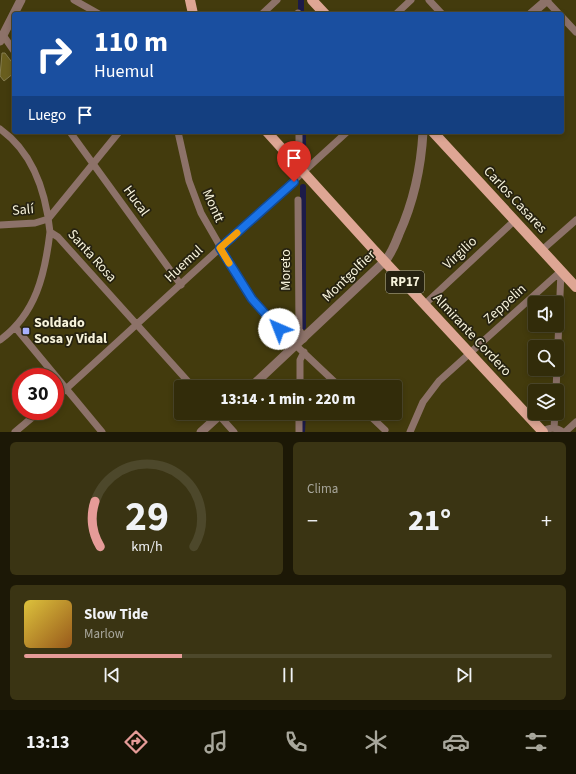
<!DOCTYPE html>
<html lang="es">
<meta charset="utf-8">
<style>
body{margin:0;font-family:"Source Sans 3",sans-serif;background:#3a3413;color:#f1f3f6;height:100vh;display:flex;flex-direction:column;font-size:15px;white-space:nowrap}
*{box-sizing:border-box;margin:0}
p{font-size:13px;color:#a8a79c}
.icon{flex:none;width:22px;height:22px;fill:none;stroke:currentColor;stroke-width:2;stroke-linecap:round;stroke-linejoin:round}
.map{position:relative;height:432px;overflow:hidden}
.details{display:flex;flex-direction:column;gap:10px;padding:10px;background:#1c1806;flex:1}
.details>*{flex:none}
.banner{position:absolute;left:12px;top:12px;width:552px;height:122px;border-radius:4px;box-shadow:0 2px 6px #0003,0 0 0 1px #4d482b;background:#1a4fa0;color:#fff;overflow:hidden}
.controls{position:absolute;left:528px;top:296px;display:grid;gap:8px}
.controls a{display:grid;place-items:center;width:36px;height:36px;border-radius:4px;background:#322c0a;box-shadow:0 2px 6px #0003,0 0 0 1px #4d482b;font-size:20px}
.speed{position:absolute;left:12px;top:368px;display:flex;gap:8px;font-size:20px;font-weight:700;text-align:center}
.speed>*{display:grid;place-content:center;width:52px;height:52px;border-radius:50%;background:#322c0a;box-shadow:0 2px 6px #0003,0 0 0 1px #4d482b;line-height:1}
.speed .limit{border:6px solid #d22;background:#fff;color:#111}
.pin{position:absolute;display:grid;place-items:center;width:34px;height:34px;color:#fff;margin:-41px -17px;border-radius:50% 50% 50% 0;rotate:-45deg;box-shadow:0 0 4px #0007}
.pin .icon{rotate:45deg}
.me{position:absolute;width:44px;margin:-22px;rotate:316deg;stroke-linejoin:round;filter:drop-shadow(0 0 3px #0008)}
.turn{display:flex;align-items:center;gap:14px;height:84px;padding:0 16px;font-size:18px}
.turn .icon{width:52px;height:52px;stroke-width:2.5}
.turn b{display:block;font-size:28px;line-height:34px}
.then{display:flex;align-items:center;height:38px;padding:0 16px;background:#0003;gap:8px;font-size:15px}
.big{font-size:30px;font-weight:800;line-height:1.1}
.details .widget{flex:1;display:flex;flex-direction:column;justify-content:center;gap:6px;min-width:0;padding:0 14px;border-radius:6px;background:#3a3413}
.details .dial{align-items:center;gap:0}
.dial svg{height:104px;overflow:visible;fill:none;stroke:#4d482b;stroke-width:7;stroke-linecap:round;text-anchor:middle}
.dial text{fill:#f1f3f6;stroke:none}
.song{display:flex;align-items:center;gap:12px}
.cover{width:48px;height:48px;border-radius:6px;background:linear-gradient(135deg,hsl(50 70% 55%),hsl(30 70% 35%))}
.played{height:4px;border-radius:2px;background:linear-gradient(90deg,#e69b98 30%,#4d482b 30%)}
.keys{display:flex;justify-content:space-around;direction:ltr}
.heat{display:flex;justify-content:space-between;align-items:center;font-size:22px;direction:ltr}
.details .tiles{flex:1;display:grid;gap:10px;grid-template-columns:1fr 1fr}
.widget:last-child{grid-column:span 2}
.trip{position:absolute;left:174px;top:380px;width:228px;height:40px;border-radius:4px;background:#322c0a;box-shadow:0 2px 6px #0003,0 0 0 1px #4d482b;font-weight:800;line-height:40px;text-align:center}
.tabs{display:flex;height:64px;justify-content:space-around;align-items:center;background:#141204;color:#a8a79c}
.tabs .icon{width:28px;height:28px}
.tabs .current{color:#e69b98}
.tabs b{font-size:18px;color:#f1f3f6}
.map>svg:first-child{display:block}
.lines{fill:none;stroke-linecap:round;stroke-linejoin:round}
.canal{stroke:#1c1b49;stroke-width:6}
.building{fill:#695e1e;stroke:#857d50}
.minor{stroke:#8d7269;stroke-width:7}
.tertiary{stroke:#8d7269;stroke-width:9}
.primary{stroke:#dea694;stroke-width:10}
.route-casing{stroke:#114b97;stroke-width:10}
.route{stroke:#1a73e8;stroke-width:7}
.slow{stroke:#f59e0b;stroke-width:7}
.poi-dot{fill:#a8b0fc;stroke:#262210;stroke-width:1.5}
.labels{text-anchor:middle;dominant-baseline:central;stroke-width:3.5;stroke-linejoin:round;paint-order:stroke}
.shield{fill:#262210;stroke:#b8b49e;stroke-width:1}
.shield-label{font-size:13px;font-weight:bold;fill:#f7f3db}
.street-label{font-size:14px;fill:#f7f3db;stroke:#262210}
.poi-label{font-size:14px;font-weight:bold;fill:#f7f3db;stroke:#262210;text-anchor:start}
</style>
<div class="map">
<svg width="576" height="432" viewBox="0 0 576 432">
<rect width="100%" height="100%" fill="#433b0d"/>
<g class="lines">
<path class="canal" d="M301 1V14
M303 132V155
M303 187V327
M302 432 303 413"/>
</g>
<path class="building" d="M2 53H5L14 65V73L4 81 0 76Z"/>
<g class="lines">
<path class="minor" d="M74 0 99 14
M429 0 442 14
M546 0 559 14
M298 13V14
M262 14 277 0
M396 14 411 0
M562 17 576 32
M3 35 14 51
M0 129C34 153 46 193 50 232L58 237 193 387
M70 132 181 285
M178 132 189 181 201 213 247 293 267 318 340 387
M296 164 299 160V132
M298 200 299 329 304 339
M0 225 35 223 48 219 119 132
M542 250 576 220
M425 304 514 221
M15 327 102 432
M0 340C36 314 45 274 50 232
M300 387V360L304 352
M556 391 561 271
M55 399 347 132
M217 413 234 432
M367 413 385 430
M554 428 555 413
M15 432 40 411
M299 432V413
M410 432 423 402 439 381 561 271
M542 432C549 427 556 427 563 432
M565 432 576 422"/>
<path class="tertiary" d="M531 14 547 0
M0 41 21 0
M251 387 385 261C392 253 395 244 399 234 414 201 421 168 423 132
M201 432 222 413"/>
<path class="primary" d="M190 0 193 14
M312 0 325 14
M267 132 373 249 543 432
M433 132 576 287"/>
</g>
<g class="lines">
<g class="route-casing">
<path id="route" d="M279 329 252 299 220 248 294 182"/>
</g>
<use href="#route" class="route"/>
<path class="slow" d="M229 263 220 248 237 233"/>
</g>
<rect class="poi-dot" x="22" y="327" width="8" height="8" rx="2"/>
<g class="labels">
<rect class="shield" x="386" y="271" width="38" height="22" rx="3"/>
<g class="shield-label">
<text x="405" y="282">RP17</text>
</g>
<g class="street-label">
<text transform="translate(515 200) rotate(47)">Carlos Casares</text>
<text transform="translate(136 201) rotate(54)">Hucal</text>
<text transform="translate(213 206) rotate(66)">Montt</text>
<text transform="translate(23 210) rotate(-5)">Salí</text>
<text transform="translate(460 253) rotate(-43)">Virgilio</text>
<text transform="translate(92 256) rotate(48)">Santa Rosa</text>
<text transform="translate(184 264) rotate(-43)">Huemul</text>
<text transform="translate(286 270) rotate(-90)">Moreto</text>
<text transform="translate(349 276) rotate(-44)">Montgolfier</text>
<text transform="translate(505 304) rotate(-42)">Zeppelin</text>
<text transform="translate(472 335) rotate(47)">Almirante Cordero</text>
</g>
<g class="poi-label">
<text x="34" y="323">Soldado<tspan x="34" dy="16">Sosa y Vidal</tspan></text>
</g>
</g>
</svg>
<div class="controls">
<a><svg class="icon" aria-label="sound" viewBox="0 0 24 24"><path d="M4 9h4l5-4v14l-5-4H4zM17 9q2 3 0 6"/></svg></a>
<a><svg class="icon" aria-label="search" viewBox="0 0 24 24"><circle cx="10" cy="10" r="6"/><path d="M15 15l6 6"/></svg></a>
<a><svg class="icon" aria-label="layers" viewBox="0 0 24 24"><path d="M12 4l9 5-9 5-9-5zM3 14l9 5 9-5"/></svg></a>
</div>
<div class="speed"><div class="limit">30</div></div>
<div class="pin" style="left:294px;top:182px;background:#d93025"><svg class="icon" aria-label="arrive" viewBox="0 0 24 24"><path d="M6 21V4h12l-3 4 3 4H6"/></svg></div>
<svg class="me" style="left:279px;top:329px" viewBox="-20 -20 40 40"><circle r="19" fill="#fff"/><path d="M0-13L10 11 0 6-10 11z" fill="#1a73e8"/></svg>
<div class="trip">13:14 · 1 min · 220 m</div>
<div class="banner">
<div class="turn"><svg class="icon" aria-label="right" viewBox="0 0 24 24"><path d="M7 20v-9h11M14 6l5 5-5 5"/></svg><div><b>110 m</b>Huemul</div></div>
<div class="then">Luego<svg class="icon" aria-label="arrive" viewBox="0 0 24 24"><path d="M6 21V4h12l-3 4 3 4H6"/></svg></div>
</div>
</div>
<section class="details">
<div class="tiles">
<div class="widget dial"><svg viewBox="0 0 100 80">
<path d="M14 69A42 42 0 1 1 86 69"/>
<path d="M14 69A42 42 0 0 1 10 34" stroke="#e69b98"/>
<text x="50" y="56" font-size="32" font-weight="700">29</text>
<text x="50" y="72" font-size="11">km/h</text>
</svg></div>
<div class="widget"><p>Clima</p>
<div class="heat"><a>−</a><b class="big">21°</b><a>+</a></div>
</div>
<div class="widget">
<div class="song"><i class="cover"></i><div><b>Slow Tide</b><p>Marlow</p></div></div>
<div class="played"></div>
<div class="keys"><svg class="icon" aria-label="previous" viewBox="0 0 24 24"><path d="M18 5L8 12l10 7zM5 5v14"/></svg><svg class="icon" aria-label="pause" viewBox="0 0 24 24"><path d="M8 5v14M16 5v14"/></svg><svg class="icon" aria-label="next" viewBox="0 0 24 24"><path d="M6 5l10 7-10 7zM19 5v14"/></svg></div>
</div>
</div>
</section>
<nav class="tabs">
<b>13:13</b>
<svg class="icon current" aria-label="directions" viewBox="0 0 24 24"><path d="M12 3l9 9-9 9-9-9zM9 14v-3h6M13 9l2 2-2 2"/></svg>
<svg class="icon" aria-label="music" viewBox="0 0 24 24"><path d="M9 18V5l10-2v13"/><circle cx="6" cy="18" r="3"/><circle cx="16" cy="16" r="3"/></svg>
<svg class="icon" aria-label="phone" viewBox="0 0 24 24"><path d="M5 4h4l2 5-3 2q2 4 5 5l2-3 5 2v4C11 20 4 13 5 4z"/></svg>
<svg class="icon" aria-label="climate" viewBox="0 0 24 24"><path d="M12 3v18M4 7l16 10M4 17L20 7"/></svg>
<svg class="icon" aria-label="car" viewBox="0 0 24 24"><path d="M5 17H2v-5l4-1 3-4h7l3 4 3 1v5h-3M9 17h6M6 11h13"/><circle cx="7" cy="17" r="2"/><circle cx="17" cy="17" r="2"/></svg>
<svg class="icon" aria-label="filters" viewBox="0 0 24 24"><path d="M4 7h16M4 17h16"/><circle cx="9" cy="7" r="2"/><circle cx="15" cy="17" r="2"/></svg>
</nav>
